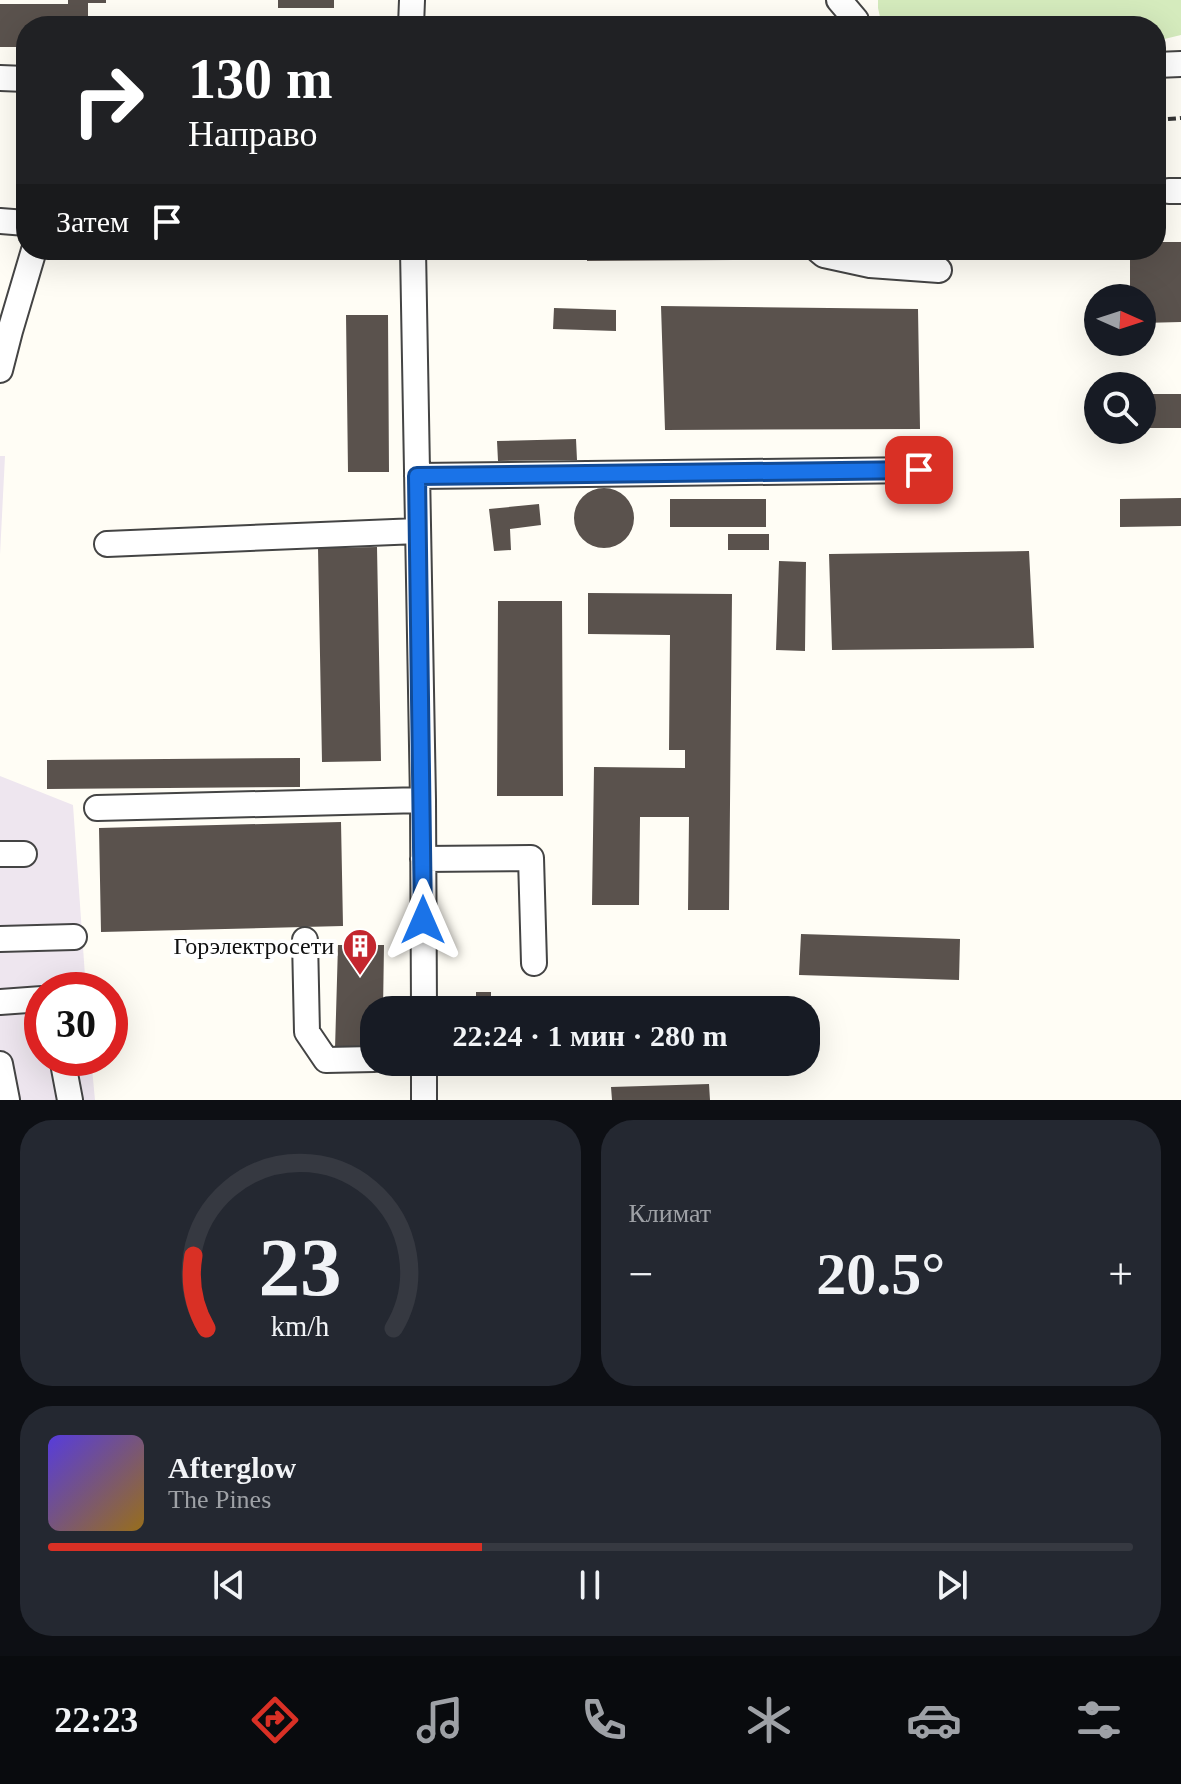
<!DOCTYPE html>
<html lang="ru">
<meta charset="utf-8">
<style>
body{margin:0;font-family:"Times New Roman",serif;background:#242831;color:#f1f3f6;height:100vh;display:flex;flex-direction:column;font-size:30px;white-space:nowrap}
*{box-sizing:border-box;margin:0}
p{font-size:26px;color:#9ea1a6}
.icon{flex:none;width:44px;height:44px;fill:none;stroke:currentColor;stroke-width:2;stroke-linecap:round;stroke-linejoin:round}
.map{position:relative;height:1100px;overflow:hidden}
.drawer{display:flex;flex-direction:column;gap:20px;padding:20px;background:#0d0f14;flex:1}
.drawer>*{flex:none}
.guide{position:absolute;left:16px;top:16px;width:1150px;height:244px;border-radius:32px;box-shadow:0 8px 32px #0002;background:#202124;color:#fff;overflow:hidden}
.needle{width:52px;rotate:93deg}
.controls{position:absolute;left:1084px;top:284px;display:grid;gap:16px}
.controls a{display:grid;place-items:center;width:72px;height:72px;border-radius:50%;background:#171b24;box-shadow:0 8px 32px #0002;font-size:40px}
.speed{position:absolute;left:24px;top:972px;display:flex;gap:16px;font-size:40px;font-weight:700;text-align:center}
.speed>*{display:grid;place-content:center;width:104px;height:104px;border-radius:50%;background:#171b24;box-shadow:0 8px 32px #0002;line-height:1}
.speed .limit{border:12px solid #d22;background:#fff;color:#111}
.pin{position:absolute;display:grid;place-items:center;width:68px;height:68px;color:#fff;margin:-34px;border-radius:16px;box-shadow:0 4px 12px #0006}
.me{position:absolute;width:88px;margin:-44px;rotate:0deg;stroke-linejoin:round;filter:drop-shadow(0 0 6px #0008)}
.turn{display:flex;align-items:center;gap:28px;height:168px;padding:0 40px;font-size:36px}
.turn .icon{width:104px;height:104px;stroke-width:2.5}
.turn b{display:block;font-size:56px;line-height:68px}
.then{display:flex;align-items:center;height:76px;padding:0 40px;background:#0003;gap:16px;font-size:30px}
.big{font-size:60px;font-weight:700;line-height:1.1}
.drawer .card{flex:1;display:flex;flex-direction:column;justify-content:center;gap:12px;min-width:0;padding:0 28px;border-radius:32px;background:#242831}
.drawer .dial{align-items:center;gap:0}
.dial svg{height:208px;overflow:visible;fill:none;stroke:#363941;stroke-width:7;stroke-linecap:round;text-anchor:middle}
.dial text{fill:#f1f3f6;stroke:none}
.song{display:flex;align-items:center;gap:24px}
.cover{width:96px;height:96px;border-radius:12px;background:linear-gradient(135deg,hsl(250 70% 55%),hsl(40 70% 35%))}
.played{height:8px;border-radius:4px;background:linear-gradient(90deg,#d93025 40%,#363941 40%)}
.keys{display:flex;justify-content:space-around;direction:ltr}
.heat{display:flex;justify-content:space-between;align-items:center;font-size:44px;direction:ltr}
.drawer .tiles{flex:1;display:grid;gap:20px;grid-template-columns:1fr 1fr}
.card:last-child{grid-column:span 2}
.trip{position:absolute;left:360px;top:996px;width:460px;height:80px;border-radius:32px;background:#171b24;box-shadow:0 8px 32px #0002;font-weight:700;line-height:80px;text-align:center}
.menu{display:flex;height:128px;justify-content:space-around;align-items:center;background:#090b0e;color:#9ea1a6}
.menu .icon{width:56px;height:56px}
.menu .selected{color:#d93025}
.menu b{font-size:36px;color:#f1f3f6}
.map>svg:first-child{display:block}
.industrial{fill:#eee6ef}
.green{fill:#d5ebbd}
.building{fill:#5a524d}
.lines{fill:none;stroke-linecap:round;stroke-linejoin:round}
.minor-casing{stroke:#444;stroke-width:28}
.path{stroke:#333;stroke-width:4;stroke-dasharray:8 4;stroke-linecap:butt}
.minor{stroke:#fff;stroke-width:24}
.route-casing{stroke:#114b97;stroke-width:20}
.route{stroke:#1a73e8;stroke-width:14}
.labels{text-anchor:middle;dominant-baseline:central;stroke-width:8;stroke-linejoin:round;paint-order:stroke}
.poi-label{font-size:24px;fill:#111;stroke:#fff;text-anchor:end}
</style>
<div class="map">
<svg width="1181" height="1100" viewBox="0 0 1181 1100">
<rect width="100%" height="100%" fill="#fffdf5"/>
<path class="industrial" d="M0 456H5L0 555Z
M0 776 73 805 86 990H42V1058H91L95 1100H0Z"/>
<path class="green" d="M878 0H1181V35L1156 41V26H882L878 8Z"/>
<path class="building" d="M68 0H106V3H88V26H26V47H0V4H68Z
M278 0H334V8H278Z
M1156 242H1181V322L1142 323V298H1130V250H1156Z
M330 250H392V255L330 256Z
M587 250H733V260L587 261Z
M661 306 918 309 920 429 665 430Z
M554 308 616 310V331L553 329Z
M346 315H388L389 472H348Z
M1142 394H1181V428H1142Z
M576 439 577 460 498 461 497 441Z
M574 518a30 30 0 1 1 60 0a30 30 0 1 1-60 0Z
M1181 498V526L1120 527V499Z
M670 499H766V527H670Z
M539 504 541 525 510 529 511 550 494 551 489 509Z
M728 534H769V550H728Z
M377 547 381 761 322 762 318 548Z
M1029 551 1034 648 832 650 829 554Z
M779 561 806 562 805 651 776 650Z
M588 593 732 594 729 910H688L689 817H640L639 905H592L594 767 685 768V750H669L670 635 588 634Z
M498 601H562L563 796H497Z
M300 758V787L47 789V760Z
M341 822 343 926 101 932 99 828Z
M801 934 960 939 959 980 799 975Z
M338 945H384L383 1010H374V1049H335Z
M476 992H491V1010H476Z
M709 1084 710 1100H612L611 1087Z"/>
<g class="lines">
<g class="minor-casing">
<path id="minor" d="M839 0 856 20 857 26
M411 26 412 0
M1156 65 1181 64
M0 78 26 79
M1169 191H1181
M0 221 26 223
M413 250 423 800 424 1010
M818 250 824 255 870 265 939 270
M0 370 10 331 34 250
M417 476 919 470
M107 544 418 531
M97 808 423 800
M0 854H24
M423 859 531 858 534 963
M0 939 74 937
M305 940 307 1032 326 1060 374 1059
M0 1002 42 999
M62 1058 70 1100
M424 1062V1100
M0 1064 7 1100"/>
</g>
<path class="path" d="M1156 120 1181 118"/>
<use href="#minor" class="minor"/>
</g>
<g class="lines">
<g class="route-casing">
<path id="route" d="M423 920 417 476 919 470"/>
</g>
<use href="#route" class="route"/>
</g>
<defs>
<g id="building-pin" transform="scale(1.8)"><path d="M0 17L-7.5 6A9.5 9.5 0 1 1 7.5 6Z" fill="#c4262e" stroke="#fff"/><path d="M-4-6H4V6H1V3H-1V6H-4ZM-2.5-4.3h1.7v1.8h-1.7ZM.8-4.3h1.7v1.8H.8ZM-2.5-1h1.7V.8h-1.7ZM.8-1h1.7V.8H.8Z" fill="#fff"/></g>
</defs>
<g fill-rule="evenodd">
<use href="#building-pin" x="360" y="946"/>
</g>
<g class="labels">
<g class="poi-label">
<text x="334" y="946">Горэлектросети</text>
</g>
</g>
</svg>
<div class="controls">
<a><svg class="needle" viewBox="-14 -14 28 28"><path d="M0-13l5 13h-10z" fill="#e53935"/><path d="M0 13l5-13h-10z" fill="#9ea1a6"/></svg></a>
<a><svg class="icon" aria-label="search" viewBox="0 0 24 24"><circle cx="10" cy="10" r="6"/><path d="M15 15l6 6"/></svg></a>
</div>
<div class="speed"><div class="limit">30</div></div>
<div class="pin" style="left:919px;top:470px;background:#d93025"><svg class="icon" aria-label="arrive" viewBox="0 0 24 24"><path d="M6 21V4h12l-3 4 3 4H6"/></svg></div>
<svg class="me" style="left:423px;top:920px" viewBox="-20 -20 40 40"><path d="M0-17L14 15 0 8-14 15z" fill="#1a73e8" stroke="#fff" stroke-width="4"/></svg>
<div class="trip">22:24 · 1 мин · 280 m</div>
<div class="guide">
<div class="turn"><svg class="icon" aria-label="right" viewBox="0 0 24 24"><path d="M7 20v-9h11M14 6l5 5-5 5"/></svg><div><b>130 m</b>Направо</div></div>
<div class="then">Затем<svg class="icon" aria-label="arrive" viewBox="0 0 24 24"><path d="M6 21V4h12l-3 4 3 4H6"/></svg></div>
</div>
</div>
<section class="drawer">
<div class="tiles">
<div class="card dial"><svg viewBox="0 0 100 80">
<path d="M14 69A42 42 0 1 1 86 69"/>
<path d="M14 69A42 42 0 0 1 9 41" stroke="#d93025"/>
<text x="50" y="56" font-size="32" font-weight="700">23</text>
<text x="50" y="72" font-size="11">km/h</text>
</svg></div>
<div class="card"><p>Климат</p>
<div class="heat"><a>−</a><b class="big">20.5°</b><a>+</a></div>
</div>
<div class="card">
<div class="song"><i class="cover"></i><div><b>Afterglow</b><p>The Pines</p></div></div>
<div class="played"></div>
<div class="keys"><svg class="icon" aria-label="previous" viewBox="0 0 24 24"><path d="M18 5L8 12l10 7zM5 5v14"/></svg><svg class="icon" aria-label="pause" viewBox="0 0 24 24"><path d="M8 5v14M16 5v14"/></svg><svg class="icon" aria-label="next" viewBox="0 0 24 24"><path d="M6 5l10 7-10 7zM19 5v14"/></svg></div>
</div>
</div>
</section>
<nav class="menu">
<b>22:23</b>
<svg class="icon selected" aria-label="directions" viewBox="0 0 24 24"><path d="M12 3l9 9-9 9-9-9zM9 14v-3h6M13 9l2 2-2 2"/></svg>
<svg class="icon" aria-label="music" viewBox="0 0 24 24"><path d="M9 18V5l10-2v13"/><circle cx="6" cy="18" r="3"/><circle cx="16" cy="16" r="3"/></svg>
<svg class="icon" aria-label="phone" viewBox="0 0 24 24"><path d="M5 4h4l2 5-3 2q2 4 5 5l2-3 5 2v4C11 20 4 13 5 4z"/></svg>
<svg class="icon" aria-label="climate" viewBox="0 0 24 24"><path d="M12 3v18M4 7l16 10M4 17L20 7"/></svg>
<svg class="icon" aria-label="car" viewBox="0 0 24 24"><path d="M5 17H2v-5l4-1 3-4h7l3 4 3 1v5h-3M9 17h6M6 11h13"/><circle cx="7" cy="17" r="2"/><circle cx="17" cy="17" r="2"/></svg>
<svg class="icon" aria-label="filters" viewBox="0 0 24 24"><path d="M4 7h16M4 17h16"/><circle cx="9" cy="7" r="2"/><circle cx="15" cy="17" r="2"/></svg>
</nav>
